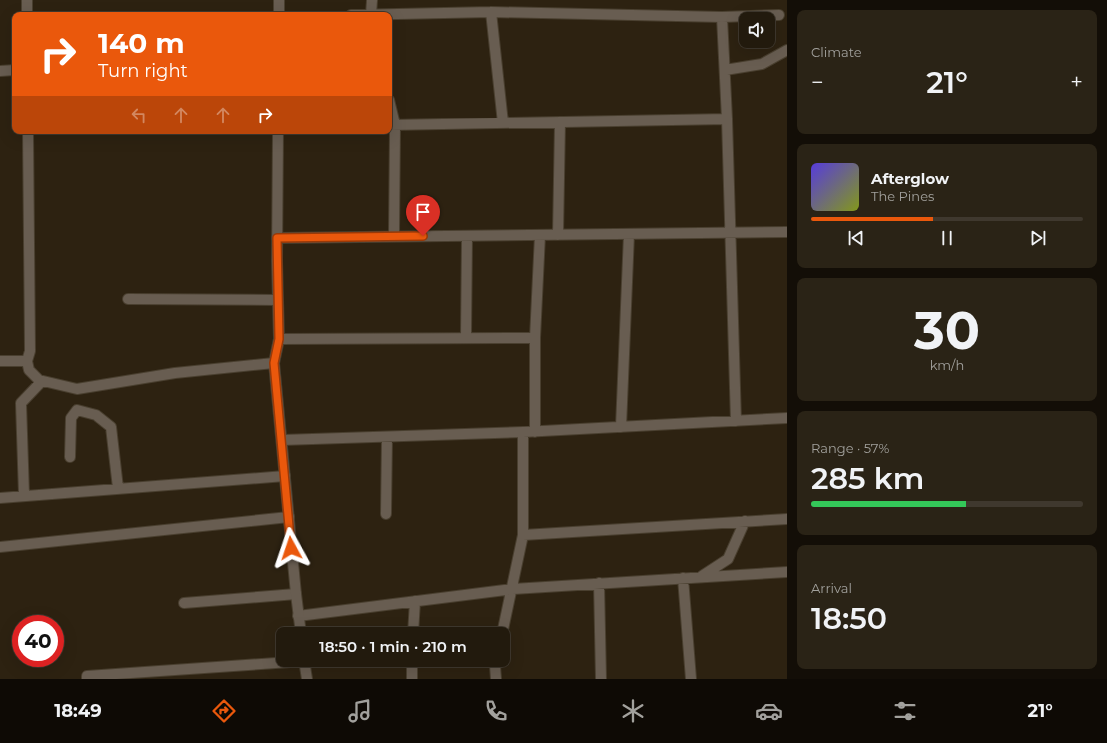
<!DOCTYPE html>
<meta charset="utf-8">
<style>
body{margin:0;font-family:Montserrat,sans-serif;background:#2a2316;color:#f1f3f6;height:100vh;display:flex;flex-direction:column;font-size:15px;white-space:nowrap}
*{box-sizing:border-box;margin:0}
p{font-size:13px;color:#a2a19d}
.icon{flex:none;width:22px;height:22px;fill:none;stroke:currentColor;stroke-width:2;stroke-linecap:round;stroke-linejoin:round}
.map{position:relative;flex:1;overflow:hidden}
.details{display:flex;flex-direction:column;gap:10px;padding:10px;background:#130e07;width:320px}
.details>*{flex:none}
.hud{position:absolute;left:12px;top:12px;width:380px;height:122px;border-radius:8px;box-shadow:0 4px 16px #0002,0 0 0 1px #3f382e;background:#ea580c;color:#fff;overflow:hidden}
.fabs{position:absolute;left:739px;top:12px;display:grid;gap:8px}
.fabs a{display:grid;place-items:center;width:36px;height:36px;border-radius:8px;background:#221a0d;box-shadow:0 4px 16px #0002,0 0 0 1px #3f382e;font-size:20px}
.speed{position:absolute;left:12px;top:615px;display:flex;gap:8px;font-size:20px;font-weight:700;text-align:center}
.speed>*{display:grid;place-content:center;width:52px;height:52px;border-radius:50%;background:#221a0d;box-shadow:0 4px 16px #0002,0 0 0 1px #3f382e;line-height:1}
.speed .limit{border:6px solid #d22;background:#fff;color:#111}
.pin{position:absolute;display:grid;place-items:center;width:34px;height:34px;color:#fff;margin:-41px -17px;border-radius:50% 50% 50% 0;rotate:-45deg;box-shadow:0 0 4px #0007}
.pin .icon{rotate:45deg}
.me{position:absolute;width:44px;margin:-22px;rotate:355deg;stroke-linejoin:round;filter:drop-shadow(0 0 3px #0008)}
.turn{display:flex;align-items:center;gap:14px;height:84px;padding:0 20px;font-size:18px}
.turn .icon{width:52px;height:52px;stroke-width:2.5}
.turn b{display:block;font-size:28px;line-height:34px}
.lanes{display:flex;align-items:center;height:38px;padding:0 20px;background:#0003;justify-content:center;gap:20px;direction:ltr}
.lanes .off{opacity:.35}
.big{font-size:30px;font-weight:600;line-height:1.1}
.details .widget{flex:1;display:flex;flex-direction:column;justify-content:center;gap:6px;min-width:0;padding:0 14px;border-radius:8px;background:#2a2316}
.details .dial{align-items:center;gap:0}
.dial b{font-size:52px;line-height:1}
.song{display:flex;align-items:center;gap:12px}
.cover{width:48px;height:48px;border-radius:6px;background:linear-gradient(135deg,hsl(250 70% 55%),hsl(70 70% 35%))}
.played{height:4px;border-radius:2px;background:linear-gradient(90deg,#ea580c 45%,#3f382e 45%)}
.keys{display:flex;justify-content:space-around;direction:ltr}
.heat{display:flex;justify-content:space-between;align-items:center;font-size:22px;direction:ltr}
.charge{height:6px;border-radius:3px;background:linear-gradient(90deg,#34c759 57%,#3f382e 0)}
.trip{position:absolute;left:276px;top:627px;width:234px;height:40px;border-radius:8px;background:#221a0d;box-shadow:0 4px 16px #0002,0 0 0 1px #3f382e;font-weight:600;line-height:40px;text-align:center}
.dock{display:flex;height:64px;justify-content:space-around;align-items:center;background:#0e0a05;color:#a2a19d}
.dock .icon{width:28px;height:28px}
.dock .selected{color:#ea580c}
.dock b{font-size:18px;color:#f1f3f6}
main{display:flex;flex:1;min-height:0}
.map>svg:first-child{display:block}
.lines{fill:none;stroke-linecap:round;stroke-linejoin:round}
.minor-casing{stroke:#493f2f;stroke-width:12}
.tertiary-casing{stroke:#493f2f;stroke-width:12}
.minor{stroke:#685d51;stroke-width:10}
.tertiary{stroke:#685d51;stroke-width:10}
.route-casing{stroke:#983908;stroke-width:10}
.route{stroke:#ea580c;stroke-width:7}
</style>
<main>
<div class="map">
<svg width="787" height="679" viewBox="0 0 787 679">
<rect width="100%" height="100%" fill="#2d2211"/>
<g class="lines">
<g class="minor-casing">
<path id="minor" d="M27 0V15
M491 12 503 123
M351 15 491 12 722 17 779 15
M371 15 372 0
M722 17 727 119 736 421
M725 70 762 64 787 50
M0 71 15 70
M389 100 395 125 394 236
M389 125 727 119
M28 131 30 351 27 361 29 370 39 380 77 389 175 373 274 363
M558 235 560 122
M277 238 787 232
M128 299 278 300
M466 338 467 236
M279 339 535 338
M0 361H27
M621 427 629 234
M535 432V338L540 235
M282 440 523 432 787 418
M70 457 71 418 77 410 96 415 111 427 118 488
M24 495 21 403 42 381
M0 498 285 476
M386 514 387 437
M523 535 787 519
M0 547 289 517
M702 576 728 559 745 521
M683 578 691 679
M599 583 601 679
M184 603 296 594
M298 616 513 589 787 572
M413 634 415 601
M502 634 523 535V432
M87 679V676L305 661
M412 679V660
M496 679 495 666 496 660"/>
</g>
<g class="tertiary-casing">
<path id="tertiary" d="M279 15V0
M278 131 277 261 279 339 274 363 296 594 301 634
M304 660 307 679"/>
</g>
<use href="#minor" class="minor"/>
<use href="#tertiary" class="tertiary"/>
</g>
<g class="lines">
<g class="route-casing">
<path id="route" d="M291 548 274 363 279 339 277 238 423 236"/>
</g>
<use href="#route" class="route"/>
</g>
</svg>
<div class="fabs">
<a><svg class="icon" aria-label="sound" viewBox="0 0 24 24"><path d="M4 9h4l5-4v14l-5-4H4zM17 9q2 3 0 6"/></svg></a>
</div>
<div class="speed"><div class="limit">40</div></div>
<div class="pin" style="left:423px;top:236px;background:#d93025"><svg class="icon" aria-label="arrive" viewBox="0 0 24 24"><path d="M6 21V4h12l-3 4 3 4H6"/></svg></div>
<svg class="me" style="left:291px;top:548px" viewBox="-20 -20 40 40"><path d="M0-17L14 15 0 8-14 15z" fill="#ea580c" stroke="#fff" stroke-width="4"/></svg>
<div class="trip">18:50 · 1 min · 210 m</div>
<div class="hud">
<div class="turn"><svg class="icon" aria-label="right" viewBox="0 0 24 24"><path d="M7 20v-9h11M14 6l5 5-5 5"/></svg><div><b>140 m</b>Turn right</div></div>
<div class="lanes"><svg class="icon off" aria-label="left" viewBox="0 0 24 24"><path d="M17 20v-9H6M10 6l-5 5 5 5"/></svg><svg class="icon off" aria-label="ahead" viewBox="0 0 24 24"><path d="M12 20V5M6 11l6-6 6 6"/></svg><svg class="icon off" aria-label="ahead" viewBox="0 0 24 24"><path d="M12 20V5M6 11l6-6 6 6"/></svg><svg class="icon" aria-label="right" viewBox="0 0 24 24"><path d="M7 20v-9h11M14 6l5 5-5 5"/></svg></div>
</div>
</div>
<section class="details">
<div class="widget"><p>Climate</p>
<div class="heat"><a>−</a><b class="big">21°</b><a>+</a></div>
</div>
<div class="widget">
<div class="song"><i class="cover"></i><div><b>Afterglow</b><p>The Pines</p></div></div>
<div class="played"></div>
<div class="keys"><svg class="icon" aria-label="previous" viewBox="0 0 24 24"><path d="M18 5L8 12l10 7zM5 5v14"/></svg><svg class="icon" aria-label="pause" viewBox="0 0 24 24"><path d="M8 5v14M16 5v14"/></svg><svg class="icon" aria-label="next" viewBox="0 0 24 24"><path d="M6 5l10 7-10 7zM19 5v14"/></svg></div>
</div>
<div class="widget dial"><b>30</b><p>km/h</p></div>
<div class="widget"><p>Range · 57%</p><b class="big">285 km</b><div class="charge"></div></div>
<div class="widget"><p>Arrival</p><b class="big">18:50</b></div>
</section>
</main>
<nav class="dock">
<b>18:49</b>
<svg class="icon selected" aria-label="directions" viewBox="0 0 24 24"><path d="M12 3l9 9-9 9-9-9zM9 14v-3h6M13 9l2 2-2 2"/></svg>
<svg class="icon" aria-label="music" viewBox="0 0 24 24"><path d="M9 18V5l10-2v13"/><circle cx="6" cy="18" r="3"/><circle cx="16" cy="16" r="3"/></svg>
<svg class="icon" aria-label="phone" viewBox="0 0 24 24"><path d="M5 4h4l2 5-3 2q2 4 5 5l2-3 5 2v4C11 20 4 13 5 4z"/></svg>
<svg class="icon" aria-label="climate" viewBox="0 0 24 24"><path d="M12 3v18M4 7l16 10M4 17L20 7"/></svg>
<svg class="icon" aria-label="car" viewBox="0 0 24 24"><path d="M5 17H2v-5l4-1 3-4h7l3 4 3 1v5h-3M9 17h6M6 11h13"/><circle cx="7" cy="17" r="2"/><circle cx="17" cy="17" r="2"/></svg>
<svg class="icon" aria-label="filters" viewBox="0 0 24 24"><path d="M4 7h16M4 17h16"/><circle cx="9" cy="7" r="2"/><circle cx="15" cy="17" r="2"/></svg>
<b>21°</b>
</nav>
